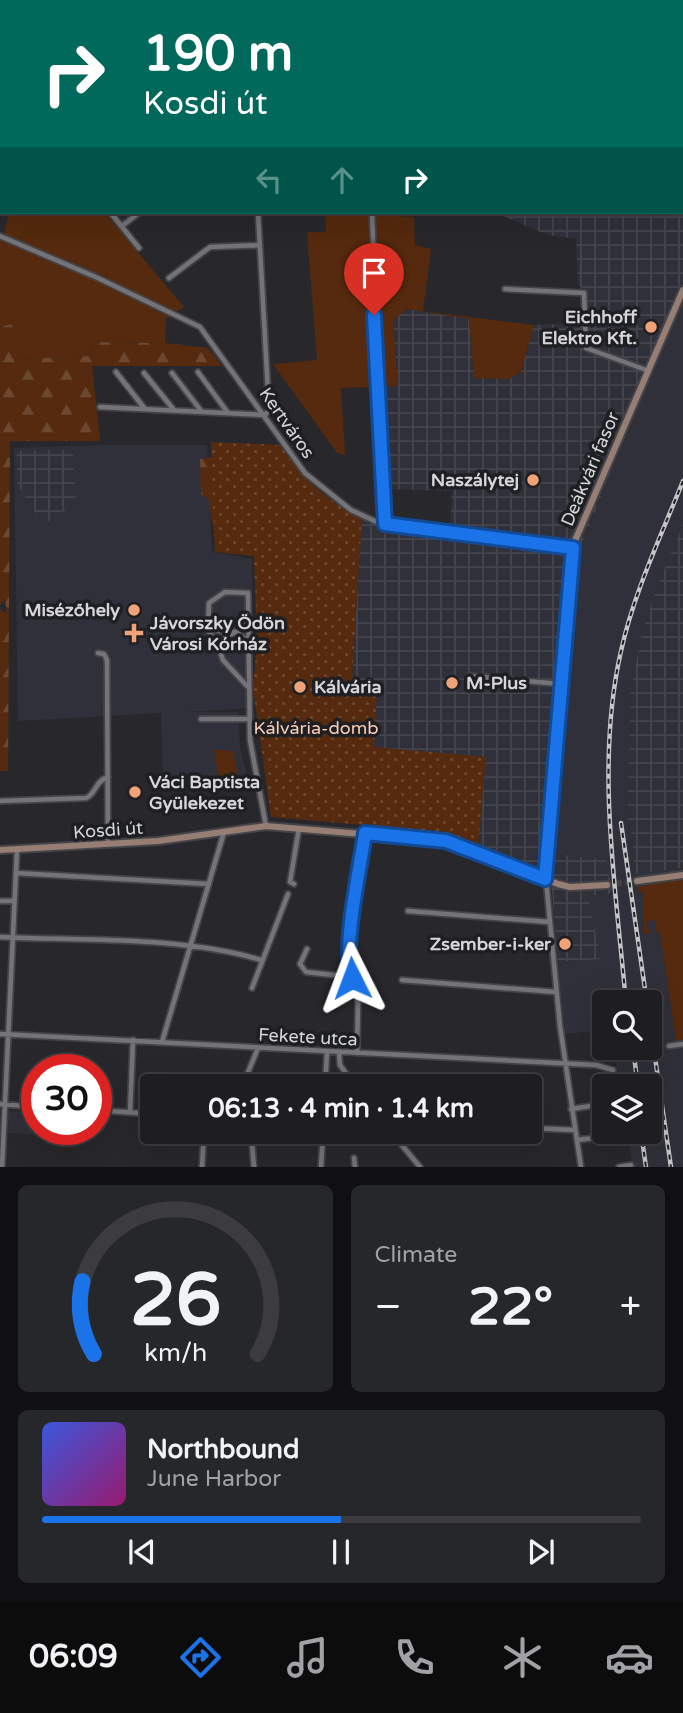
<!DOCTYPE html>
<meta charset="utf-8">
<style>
body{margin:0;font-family:"Varela Round",sans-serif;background:#26272a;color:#f1f3f6;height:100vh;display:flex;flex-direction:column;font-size:26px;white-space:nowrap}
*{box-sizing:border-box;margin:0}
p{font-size:23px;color:#a1a2a5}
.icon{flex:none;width:38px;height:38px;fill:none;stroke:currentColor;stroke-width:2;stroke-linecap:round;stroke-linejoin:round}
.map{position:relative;height:1167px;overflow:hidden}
.side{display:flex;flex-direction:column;gap:18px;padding:18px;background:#101012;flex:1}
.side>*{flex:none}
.hud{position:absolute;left:0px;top:0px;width:684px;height:214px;box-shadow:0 7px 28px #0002,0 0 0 2px #3c3c3f;background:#00695c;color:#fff;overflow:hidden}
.fabs{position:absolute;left:592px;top:990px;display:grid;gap:14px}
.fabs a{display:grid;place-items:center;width:70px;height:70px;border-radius:7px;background:#1e1e21;box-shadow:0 7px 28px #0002,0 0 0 2px #3c3c3f;font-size:35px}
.speed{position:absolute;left:21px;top:1054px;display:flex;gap:14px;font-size:35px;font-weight:700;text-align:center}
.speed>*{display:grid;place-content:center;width:91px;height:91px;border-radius:50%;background:#1e1e21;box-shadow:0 7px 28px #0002,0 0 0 2px #3c3c3f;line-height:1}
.speed .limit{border:10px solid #d22;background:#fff;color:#111}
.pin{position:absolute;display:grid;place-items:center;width:60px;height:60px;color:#fff;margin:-72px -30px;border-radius:50% 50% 50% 0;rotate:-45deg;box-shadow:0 0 7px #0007}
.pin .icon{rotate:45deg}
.me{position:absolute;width:77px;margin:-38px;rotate:357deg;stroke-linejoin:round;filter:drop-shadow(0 0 5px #0008)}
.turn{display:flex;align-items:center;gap:24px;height:147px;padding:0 28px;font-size:32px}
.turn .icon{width:91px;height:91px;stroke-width:2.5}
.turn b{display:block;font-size:49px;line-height:60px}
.lanes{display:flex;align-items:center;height:66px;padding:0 28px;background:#0003;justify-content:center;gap:35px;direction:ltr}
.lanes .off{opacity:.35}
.big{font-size:52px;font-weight:700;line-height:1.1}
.side .widget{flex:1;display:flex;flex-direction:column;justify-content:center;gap:10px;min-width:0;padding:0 24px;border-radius:10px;background:#26272a}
.side .dial{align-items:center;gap:0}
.dial svg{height:182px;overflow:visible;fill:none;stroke:#3c3c3f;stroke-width:7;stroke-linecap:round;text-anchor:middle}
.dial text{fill:#f1f3f6;stroke:none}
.song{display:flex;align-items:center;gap:21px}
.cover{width:84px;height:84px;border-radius:10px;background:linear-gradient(135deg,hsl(230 70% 55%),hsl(320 70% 35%))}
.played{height:7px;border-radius:4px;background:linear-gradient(90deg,#1a73e8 50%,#3c3c3f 50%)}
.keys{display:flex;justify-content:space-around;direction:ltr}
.heat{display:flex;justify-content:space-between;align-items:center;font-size:38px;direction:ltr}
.side .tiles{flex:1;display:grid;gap:18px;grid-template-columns:1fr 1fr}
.widget:last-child{grid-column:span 2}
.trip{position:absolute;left:140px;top:1074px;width:402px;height:70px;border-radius:7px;background:#1e1e21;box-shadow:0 7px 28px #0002,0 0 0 2px #3c3c3f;font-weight:700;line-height:70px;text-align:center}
.tab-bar{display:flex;height:112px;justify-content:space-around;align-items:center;background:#0c0c0d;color:#a1a2a5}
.tab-bar .icon{width:49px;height:49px}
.tab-bar .current{color:#1a73e8}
.tab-bar b{font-size:32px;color:#f1f3f6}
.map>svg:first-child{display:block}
.built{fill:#30303a}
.industrial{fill:url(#industrial-grid)}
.green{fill:#552a0e}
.forest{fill:url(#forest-firs)}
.park{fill:url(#park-dots)}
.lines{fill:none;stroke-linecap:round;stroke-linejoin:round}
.secondary-tunnel{stroke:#424246;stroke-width:6;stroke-dasharray:6 3;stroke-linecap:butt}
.street-casing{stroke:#444448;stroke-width:8}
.secondary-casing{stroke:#444448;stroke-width:10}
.street{stroke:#737378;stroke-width:4.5}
.secondary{stroke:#977e74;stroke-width:6}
.rail-casing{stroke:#c5c5c8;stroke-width:4.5}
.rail{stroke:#1e1f23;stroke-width:2;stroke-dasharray:5;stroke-linecap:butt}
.route-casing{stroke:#114b97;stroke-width:18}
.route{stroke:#1a73e8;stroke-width:12}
.poi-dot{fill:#f0a378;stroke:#1e1f23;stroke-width:2.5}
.labels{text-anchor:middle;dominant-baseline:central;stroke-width:7;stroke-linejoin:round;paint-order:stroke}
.poi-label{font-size:18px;font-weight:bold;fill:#d6d6d9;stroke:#1e1f23;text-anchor:end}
.street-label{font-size:18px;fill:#d6d6d9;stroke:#1e1f23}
.park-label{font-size:18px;fill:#f9cdb6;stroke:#1e1f23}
</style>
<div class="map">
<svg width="683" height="1167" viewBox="0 0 683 1167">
<defs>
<pattern id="industrial-grid" width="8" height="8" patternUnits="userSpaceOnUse" patternTransform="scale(1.75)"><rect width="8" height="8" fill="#30303a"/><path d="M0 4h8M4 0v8" fill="none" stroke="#44444d"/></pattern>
<pattern id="forest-firs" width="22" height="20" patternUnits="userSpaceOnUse" patternTransform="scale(1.75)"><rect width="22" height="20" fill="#552a0e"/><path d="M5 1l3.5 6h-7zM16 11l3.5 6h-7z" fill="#6d4830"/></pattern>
<pattern id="park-dots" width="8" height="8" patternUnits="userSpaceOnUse" patternTransform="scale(1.75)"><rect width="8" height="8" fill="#552a0e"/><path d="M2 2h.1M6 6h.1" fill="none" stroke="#6d4830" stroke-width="1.8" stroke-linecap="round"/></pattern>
</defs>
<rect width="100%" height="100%" fill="#28282c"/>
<path class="built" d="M683 287V524L654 595 641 637 631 688 627 828 631 830 635 873 681 868 683 874V896L676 902 680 1007 683 1009V1167H633L627 1132H649V1087H619L615 1048H649V1003H604V1030L565 1034 558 962 601 959 587 896 612 892 555 854 581 548Z
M101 445H207L212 552 252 559V708L184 712H238L240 749 250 785 163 788 161 713 18 721 14 448Z
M9 1111 37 1112V1129H94L93 1138 8 1133Z"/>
<path class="industrial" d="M468 0H683V287L581 548 563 736 555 854 606 860 612 893 588 896 601 959 558 962 552 891 546 874 534 872 478 845 486 757 374 748 376 686 352 680 362 517 450 534 452 491 387 489 375 386 398 385 393 320 407 309 469 319 474 378 521 372 534 325 582 323 587 295 578 284 576 239 548 235 494 212H682V2Z
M73 450 76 504 43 525 17 484V451Z
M683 524V865L681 868 635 874 631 830 627 828 631 689 641 637 654 595Z"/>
<path class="green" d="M0 140 2 212H104L184 307 166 318 165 343 93 342 90 356 20 359 12 324 0 327V233L4 234 8 216 0 213Z
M325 212 414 217 415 245 431 249 423 311 534 325 521 372 509 379 474 378 469 319 407 309 393 320 398 386 341 388 345 455 337 453 273 364 317 360 307 232H326Z
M214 750 233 751 239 782 220 783Z
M683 878V1039L676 1040 660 932H656V921L650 920 646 924 651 933 644 934 643 893 637 891 638 887Z"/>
<path class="forest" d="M12 324 20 359 90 356 93 342 165 343 208 348 222 366H92L100 441H10L8 771H0V609L7 614 5 600 0 605V327Z
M219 456 217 549 208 499 201 494 200 459Z"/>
<path class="park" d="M211 442 280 445C303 478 325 501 362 517L352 680 377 686 374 747 486 757 478 845 446 832 271 817 253 688 257 642 254 556 215 552Z"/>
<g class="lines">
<path class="secondary-tunnel" d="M607 885 637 881"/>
<g class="street-casing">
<path id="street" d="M0 93 2 94
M110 212 139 248
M258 212 269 410 265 415
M372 214 385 524
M122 226 140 212
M0 236 98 278 200 327 305 473 351 510 379 523 573 548
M169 278 210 247 260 245
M505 289 584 293 586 348 649 371
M116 372 145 409
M198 372 228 413
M144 373 174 410
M172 373 202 412
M100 407 264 415
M208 630 237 632 250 621
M219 649 208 630 209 603 225 592 248 593 250 740 266 826
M98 653 104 654 107 660 108 844
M469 676 561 684
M247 686 223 660 219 649 224 637 237 632 249 643
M201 719H249
M0 801 86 798C96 794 95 781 108 777
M16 873 209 884
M546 880 560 1026 581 1167
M294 884 290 882 299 828
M0 901H14
M408 911 550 922
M0 937C84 941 180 936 261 960
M307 949 300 964 306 972 343 976 350 972
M402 980 556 992
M252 988 288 894
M0 1034 596 1065 613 1070
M162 1042 224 832
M669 1046 683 1044
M339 1053 340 1065 356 1087
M357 1053 358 1003 349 958 365 833
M242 1087 258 1048
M325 1087 327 1052
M0 1104 37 1107
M571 1109 604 1104
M96 1110 152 1114
M130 1113 133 1040
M530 1128 575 1130
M251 1132 254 1167
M391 1132 420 1167
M577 1140 626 1134
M354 1158 355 1167
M2 1167 17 850
M202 1167 204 1132
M321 1167 323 1132
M619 1167 631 1165"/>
</g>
<g class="secondary-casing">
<path id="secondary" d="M0 850 158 841 266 826 446 841 558 884 570 887 607 885
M546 879 574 543 683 290
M637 881 683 875"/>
</g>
<use href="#street" class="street"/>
<use href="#secondary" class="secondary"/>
<g class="rail-casing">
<path id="rail" d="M621 823 647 1003
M626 1003C616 888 595 765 621 651 634 592 661 536 683 481
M649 1016 671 1167
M633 1048 638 1087
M641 1132 646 1167"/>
</g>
<use href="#rail" class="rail"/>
</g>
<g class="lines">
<g class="route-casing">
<path id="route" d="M352 978C342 947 360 869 365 833L446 841 545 879 573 548 385 524 374 315"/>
</g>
<use href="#route" class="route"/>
</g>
<g class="poi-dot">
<circle cx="651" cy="327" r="7"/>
<circle cx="533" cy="480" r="7"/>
<circle cx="134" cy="610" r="7"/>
<path d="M130.5 622.5h7v7h7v7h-7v7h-7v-7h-7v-7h7z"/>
<circle cx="452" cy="683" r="7"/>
<circle cx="300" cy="687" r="7"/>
<circle cx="135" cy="792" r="7"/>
<circle cx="565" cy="944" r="7"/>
</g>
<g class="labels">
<g class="poi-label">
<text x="637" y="317">Eichhoff<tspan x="637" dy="21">Elektro Kft.</tspan></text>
<text x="519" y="480">Naszálytej</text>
<text x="120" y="610">Misézőhely</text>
<text x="150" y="623" text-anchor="start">Jávorszky Ödön<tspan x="150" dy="21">Városi Kórház</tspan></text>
<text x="466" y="683" text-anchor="start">M-Plus</text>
<text x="314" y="687" text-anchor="start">Kálvária</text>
<text x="149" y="782" text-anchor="start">Váci Baptista<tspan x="149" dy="21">Gyülekezet</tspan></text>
<text x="551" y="944">Zsember-i-ker</text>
</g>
<g class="street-label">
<text transform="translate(287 423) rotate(55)">Kertváros</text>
<text transform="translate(590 469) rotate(-67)">Deákvári fasor</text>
<text transform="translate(108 830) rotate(-4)">Kosdi út</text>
<text transform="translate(308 1037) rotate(3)">Fekete utca</text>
</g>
<g class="park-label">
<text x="316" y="728">Kálvária-domb</text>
</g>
</g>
</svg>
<div class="fabs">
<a><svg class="icon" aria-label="search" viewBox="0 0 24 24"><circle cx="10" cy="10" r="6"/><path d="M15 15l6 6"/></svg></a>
<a><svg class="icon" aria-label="layers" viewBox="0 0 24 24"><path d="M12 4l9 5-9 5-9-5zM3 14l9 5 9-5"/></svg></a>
</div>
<div class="speed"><div class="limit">30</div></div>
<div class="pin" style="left:374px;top:315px;background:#d93025"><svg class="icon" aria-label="arrive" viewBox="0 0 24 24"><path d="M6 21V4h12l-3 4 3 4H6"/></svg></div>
<svg class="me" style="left:352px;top:978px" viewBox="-20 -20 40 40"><path d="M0-17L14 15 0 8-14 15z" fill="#1a73e8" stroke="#fff" stroke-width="4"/></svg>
<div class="trip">06:13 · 4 min · 1.4 km</div>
<div class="hud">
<div class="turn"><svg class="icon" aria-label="right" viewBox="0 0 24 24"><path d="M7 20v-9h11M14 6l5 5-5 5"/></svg><div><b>190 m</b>Kosdi út</div></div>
<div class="lanes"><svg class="icon off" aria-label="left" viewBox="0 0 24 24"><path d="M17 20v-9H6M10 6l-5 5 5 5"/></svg><svg class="icon off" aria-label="ahead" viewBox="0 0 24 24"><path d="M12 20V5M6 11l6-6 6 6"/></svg><svg class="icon" aria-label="right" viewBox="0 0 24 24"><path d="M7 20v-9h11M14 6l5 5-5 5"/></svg></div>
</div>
</div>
<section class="side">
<div class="tiles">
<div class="widget dial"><svg viewBox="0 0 100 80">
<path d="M14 69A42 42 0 1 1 86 69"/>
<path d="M14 69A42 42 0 0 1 9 37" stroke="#1a73e8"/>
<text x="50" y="56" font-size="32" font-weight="700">26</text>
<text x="50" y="72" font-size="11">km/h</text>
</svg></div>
<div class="widget"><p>Climate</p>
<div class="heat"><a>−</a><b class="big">22°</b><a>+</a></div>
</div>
<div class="widget">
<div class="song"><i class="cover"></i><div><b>Northbound</b><p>June Harbor</p></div></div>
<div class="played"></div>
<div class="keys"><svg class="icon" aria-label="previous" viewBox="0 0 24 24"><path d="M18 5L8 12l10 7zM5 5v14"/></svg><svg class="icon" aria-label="pause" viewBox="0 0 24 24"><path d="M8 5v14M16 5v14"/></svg><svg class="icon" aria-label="next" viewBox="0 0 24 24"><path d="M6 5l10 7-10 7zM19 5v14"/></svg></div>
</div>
</div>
</section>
<nav class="tab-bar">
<b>06:09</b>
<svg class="icon current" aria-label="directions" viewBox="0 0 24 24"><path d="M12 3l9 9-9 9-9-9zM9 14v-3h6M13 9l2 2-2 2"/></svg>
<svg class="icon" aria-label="music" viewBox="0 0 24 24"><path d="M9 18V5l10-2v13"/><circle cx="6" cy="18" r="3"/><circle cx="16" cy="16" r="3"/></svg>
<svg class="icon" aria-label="phone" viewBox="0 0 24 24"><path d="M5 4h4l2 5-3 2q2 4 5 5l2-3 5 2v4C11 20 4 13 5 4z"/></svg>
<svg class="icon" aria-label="climate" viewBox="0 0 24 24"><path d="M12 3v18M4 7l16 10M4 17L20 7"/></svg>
<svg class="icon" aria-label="car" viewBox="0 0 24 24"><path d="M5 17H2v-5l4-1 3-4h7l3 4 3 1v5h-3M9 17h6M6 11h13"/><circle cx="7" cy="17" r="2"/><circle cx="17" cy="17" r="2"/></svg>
</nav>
